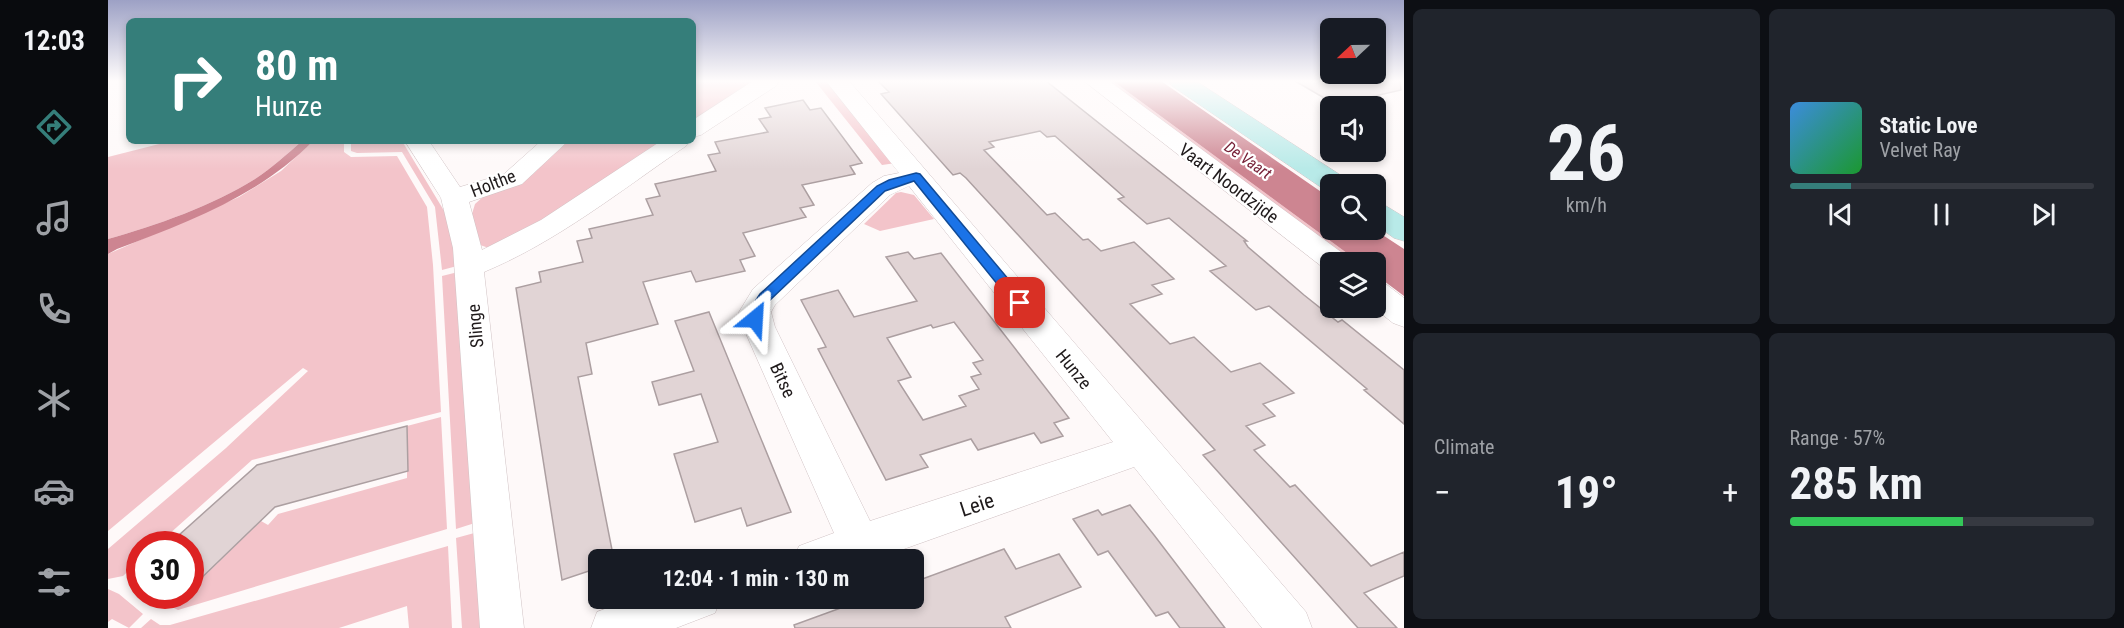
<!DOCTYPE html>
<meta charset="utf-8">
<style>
body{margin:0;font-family:"Roboto Condensed",sans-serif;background:#20242c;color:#f1f3f6;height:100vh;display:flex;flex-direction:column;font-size:22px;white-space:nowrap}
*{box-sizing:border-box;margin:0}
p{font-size:20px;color:#9ea1a6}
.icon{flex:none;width:33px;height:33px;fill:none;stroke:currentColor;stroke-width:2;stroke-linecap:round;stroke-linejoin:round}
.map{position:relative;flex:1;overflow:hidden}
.details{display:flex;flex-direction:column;gap:9px;padding:9px;background:#0d0f14;width:720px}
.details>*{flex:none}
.banner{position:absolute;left:18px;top:18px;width:570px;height:126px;border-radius:9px;box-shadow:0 3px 9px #0003;background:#357e7a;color:#fff;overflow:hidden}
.needle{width:39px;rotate:248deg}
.controls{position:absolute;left:1212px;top:18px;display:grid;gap:12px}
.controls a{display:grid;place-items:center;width:66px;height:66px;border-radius:9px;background:#171b24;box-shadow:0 3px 9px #0003;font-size:30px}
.speed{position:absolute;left:18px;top:531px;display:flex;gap:12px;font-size:30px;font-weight:700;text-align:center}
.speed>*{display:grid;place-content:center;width:78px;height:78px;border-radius:50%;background:#171b24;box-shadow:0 3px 9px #0003;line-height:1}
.speed .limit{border:9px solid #d22;background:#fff;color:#111}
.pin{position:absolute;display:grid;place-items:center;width:51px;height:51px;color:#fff;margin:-26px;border-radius:12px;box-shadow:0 3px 9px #0006}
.me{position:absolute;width:66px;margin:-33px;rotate:27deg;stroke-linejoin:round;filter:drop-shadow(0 0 4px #0008)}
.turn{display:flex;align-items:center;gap:21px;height:126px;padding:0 30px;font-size:27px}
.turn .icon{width:78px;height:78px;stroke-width:2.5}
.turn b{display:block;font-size:42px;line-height:51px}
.big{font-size:45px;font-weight:700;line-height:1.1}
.details .widget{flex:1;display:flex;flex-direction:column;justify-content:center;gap:9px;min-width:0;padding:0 21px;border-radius:9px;background:#20242c}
.details .dial{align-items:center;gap:0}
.dial b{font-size:78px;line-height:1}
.song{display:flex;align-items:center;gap:18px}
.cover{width:72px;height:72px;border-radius:9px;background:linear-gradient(135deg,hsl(210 70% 55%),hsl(130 70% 35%))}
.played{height:6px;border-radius:3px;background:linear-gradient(90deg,#357e7a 20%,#363941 20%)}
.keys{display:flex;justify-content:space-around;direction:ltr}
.heat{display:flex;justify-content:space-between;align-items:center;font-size:33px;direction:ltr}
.charge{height:9px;border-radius:4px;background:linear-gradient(90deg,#34c759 57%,#363941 0)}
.details .tiles{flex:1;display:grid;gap:9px;grid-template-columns:repeat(2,1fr)}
.trip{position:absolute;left:480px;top:549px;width:336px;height:60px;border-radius:9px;background:#171b24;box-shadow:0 3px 9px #0003;font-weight:700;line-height:60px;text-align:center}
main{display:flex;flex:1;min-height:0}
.menu{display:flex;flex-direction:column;width:108px;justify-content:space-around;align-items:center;background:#090b0e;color:#9ea1a6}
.menu .icon{width:42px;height:42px}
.menu .active{color:#357e7a}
.menu b{font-size:27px;color:#f1f3f6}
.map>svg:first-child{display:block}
.green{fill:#f3c4ca}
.water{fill:#cd8591}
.building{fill:#e1d4d5;stroke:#ac9fa1;stroke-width:1.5;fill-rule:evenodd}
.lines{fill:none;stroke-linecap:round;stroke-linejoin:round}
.minor-casing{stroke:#d1c3c5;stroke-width:1}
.secondary-casing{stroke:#d1c3c5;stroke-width:1}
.minor{fill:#fff;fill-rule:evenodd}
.secondary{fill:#b8eae8;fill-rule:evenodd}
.route{fill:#1a73e8;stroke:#114b97;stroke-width:1.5}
.labels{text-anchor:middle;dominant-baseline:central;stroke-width:4.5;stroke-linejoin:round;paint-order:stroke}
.far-water-label{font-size:16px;font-style:italic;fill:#772238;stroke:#fff}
.street-label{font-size:18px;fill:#1f1a1b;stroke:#fff}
.near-street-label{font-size:21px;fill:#1f1a1b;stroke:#fff}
</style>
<main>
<nav class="menu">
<b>12:03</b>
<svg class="icon active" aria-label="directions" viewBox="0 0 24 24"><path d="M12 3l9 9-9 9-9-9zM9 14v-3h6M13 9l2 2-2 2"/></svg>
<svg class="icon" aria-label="music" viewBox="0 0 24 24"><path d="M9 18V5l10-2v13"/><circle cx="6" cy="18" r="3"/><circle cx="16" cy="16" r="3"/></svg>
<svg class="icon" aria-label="phone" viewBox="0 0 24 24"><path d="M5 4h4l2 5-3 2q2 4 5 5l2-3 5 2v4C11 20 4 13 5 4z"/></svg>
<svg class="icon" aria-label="climate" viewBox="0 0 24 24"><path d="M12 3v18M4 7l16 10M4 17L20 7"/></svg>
<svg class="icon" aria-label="car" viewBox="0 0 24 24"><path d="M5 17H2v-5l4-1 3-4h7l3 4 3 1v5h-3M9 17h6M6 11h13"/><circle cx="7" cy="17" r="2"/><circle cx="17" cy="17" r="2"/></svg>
<svg class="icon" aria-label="filters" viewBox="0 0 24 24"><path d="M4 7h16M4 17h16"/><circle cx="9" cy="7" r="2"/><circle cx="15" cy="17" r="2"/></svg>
</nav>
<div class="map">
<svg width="1296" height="628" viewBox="0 0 1296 628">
<rect width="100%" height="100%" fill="#fef9f9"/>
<path class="green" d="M585 81H651L585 124Z
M707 81H721L788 163 774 165Z
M994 81H1005L1251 262H1238Z
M63 141H194C179 154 164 168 147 179 106 205 47 226 0 239V157Z
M205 141H236V152L243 157 289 156 319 207 325 265 333 412 144 460 50 544H32L31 561 15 576 0 579V549L118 448 200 371 195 368 0 531V254L131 197 173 171Z
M243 141H294L338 214 349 266 334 270 327 207 294 152 249 153 243 151Z
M459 141H559L406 240 384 249 372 245 364 214 367 204 376 196 425 174Z
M793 192 806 195 826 219 772 231 756 224 788 193Z
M350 272 370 522 348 529 334 276Z
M333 417 339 529 70 610 58 604 66 596 72 599 76 596H82L83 589 153 521 160 525 170 514 299 478V426Z
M370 532 378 628H354L348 538Z
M340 546 344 628H301L299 606 231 628H33L43 619 52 625H62Z
M0 589 11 594 35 614 21 628 4 619 0 622Z"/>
<path class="water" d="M1005 81H1053L1222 198V230H1267L1296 249V296L1268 275V262H1251Z
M194 141H205C151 196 80 222 9 249L0 254V239C47 226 106 205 147 179 164 168 179 154 194 141Z"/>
<path class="building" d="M770 81H938L1139 241H1136L1140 247 1196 295 1230 322 1234 320 1296 370V424L1256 390 1259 389 1161 306 1148 310 1102 271 1118 266 1061 218 1039 224 1010 199 1016 197 947 136 939 137 932 131 881 142 886 147 876 150 939 215 947 213 975 240 980 239 993 251 1026 242 1066 279 1044 285 1054 294 1022 304 1062 344 1086 337 1123 372 1152 363 1186 393 1155 404 1167 416 1138 426 1157 445 1146 450 1182 487 1187 485 1263 566 1296 552V576L1256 593 1289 628H1250L1095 455 1107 450 858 178 852 173 845 175 773 94 781 92Z
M1187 81H1292L1293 90 1228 105Z
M695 100 702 110 713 108 754 163 742 166 747 174 694 185 706 205 692 208 698 217 635 233 647 256 632 260 637 271 588 282 583 271 535 282 550 324 478 343 484 374 470 377 506 560H490V568L454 580 408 288 433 282 431 272 475 262 469 241 484 238 481 229 545 215 538 199 552 196 547 184 608 171 600 155 612 153 607 142 660 132 651 119 663 117 657 108Z
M800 252 806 259 833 253 961 418 946 423 955 436 933 443 926 433 870 450 863 439 812 455 820 467 778 480 710 349 718 347 693 300 730 290 746 317 809 301 778 257ZM846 322 875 360 865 363 873 374 863 377 871 389 851 396 858 406 815 420 790 381 803 377 779 338 823 325 825 328Z
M601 312 683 512 639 526 633 508 587 522 566 454 610 442 593 394 551 405 544 382 586 371 567 321Z
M299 426 300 471 167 507 82 589V544H61L149 465Z
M1022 505 1046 535 1117 628H1072L1060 612 1048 616 1000 551 990 555 965 519 990 510 994 515Z
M896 549 908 569 951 554 973 587 897 617 903 628H687L686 625 760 598H806V582Z"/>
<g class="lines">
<g class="minor-casing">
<path id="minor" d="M645 81H671L668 86 593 135 585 137V120Z
M718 81H741L1198 612 1204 628H1154L1026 467 765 560H685L691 546 726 533 635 327 631 312 645 289 764 183 776 176 791 173ZM801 186 1005 442 762 521 667 327 663 312 667 305 782 195Z
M976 81H1001L1237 255 1241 262H1222V271L1217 269Z
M297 141H321L352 187 396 174 433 141H460L414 184 361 202 374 250 433 220 553 141H581L578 146C512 191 450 241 376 272L416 628H372L345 248 333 198Z
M1268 282 1279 285 1296 298V327L1285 323 1266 308H1268Z
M526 598H613L607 613 568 628H483L489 612Z"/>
</g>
<g class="secondary-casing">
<path id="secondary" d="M1061 81H1088L1237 178 1241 184H1222V191L1217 190 1064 86Z
M1268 203 1278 206 1296 217V241L1286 238 1268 225Z"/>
</g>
<use href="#minor" class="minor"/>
<use href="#secondary" class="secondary"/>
</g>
<linearGradient id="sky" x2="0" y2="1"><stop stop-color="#9da1c5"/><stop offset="0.48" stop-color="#fffcfc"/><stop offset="1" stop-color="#fffcfc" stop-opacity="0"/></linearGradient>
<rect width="1296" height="169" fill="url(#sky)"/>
<path class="route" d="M808 173 812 174 917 299 919 303 917 306H907L806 181 777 191 661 301 654 312 652 323H642L640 312 652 294 769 186 781 180Z"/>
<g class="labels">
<g class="far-water-label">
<text transform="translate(1140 160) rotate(35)">De Vaart</text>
</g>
<g class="street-label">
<text transform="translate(385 183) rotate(-21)">Holthe</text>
<text transform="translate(1121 183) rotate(37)">Vaart Noordzijde</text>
<text transform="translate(367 326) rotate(-95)">Slinge</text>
<text transform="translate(966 369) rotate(51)">Hunze</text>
<text transform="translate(675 380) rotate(65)">Bitse</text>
</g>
<g class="near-street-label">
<text transform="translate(869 505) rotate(-18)">Leie</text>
</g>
</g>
</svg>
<div class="controls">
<a><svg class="needle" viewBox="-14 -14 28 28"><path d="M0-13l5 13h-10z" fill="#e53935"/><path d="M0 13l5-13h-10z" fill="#9ea1a6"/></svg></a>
<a><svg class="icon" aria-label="sound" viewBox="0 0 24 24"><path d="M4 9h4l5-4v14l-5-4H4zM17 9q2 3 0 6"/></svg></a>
<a><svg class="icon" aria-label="search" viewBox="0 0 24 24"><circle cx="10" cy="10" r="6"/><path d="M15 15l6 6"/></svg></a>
<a><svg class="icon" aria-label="layers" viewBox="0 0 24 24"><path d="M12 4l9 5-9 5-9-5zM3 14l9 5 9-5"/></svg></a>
</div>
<div class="speed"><div class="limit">30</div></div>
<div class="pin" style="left:912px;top:303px;background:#d93025"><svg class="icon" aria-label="arrive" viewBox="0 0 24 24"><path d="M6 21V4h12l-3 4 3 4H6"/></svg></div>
<svg class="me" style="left:647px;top:319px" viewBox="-20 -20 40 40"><path d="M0-17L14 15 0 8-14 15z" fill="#1a73e8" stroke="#fff" stroke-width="4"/></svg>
<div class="trip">12:04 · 1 min · 130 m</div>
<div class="banner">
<div class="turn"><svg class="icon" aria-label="right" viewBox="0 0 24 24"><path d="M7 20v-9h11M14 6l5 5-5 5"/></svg><div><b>80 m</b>Hunze</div></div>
</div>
</div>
<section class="details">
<div class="tiles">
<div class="widget dial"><b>26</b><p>km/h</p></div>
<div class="widget">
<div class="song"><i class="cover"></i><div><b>Static Love</b><p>Velvet Ray</p></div></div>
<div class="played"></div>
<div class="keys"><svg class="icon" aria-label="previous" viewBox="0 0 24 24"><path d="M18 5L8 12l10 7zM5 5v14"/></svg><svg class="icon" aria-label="pause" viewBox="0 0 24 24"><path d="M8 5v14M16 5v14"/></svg><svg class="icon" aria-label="next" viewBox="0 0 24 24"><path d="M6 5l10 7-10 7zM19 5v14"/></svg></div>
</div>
<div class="widget"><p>Climate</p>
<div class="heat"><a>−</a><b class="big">19°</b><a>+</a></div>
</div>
<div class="widget"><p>Range · 57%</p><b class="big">285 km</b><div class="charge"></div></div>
</div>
</section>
</main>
